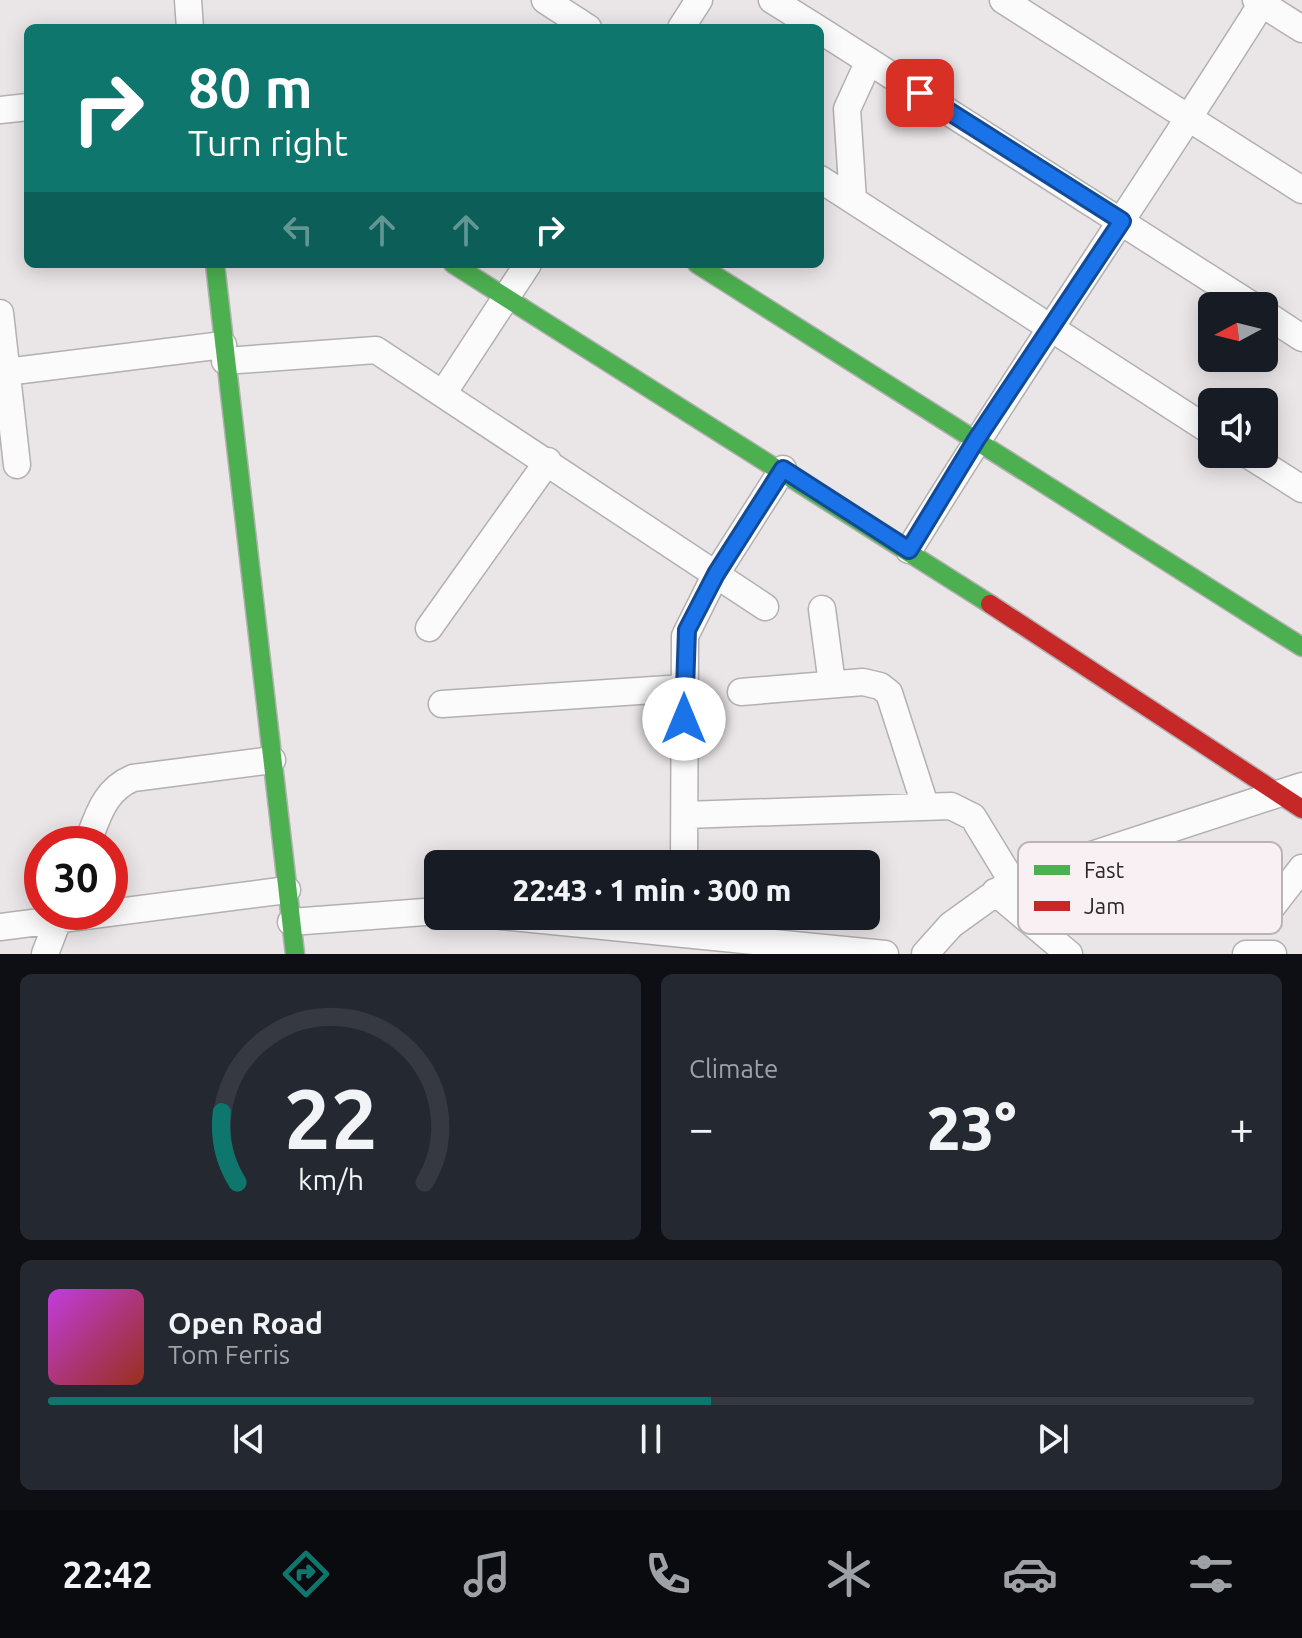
<!DOCTYPE html>
<meta charset="utf-8">
<style>
body{margin:0;font-family:Ubuntu,sans-serif;background:#242831;color:#f1f3f6;height:100vh;display:flex;flex-direction:column;font-size:30px;white-space:nowrap}
*{box-sizing:border-box;margin:0}
p{font-size:26px;color:#9ea1a6}
.icon{flex:none;width:44px;height:44px;fill:none;stroke:currentColor;stroke-width:2;stroke-linecap:round;stroke-linejoin:round}
.map{position:relative;height:954px;overflow:hidden}
.panel{display:flex;flex-direction:column;gap:20px;padding:20px;background:#0d0f14;flex:1}
.panel>*{flex:none}
.guide{position:absolute;left:24px;top:24px;width:800px;height:244px;border-radius:12px;box-shadow:0 4px 20px #0003;background:#0f766e;color:#fff;overflow:hidden}
.needle{width:52px;rotate:263deg}
.controls{position:absolute;left:1198px;top:292px;display:grid;gap:16px}
.controls a{display:grid;place-items:center;width:80px;height:80px;border-radius:12px;background:#171b24;box-shadow:0 4px 20px #0003;font-size:40px}
.speed{position:absolute;left:24px;top:826px;display:flex;gap:16px;font-size:40px;font-weight:700;text-align:center}
.speed>*{display:grid;place-content:center;width:104px;height:104px;border-radius:50%;background:#171b24;box-shadow:0 4px 20px #0003;line-height:1}
.speed .limit{border:12px solid #d22;background:#fff;color:#111}
.pin{position:absolute;display:grid;place-items:center;width:68px;height:68px;color:#fff;margin:-34px;border-radius:16px;box-shadow:0 4px 12px #0006}
.me{position:absolute;width:88px;margin:-44px;rotate:0deg;stroke-linejoin:round;filter:drop-shadow(0 0 6px #0008)}
.turn{display:flex;align-items:center;gap:28px;height:168px;padding:0 32px;font-size:36px}
.turn .icon{width:104px;height:104px;stroke-width:2.5}
.turn b{display:block;font-size:56px;line-height:68px}
.lanes{display:flex;align-items:center;height:76px;padding:0 32px;background:#0003;justify-content:center;gap:40px;direction:ltr}
.lanes .off{opacity:.35}
.big{font-size:60px;font-weight:800;line-height:1.1}
.panel .tile{flex:1;display:flex;flex-direction:column;justify-content:center;gap:12px;min-width:0;padding:0 28px;border-radius:12px;background:#242831}
.panel .dial{align-items:center;gap:0}
.dial svg{height:208px;overflow:visible;fill:none;stroke:#363941;stroke-width:7;stroke-linecap:round;text-anchor:middle}
.dial text{fill:#f1f3f6;stroke:none}
.song{display:flex;align-items:center;gap:24px}
.cover{width:96px;height:96px;border-radius:12px;background:linear-gradient(135deg,hsl(290 70% 55%),hsl(10 70% 35%))}
.played{height:8px;border-radius:4px;background:linear-gradient(90deg,#0f766e 55%,#363941 55%)}
.keys{display:flex;justify-content:space-around;direction:ltr}
.heat{display:flex;justify-content:space-between;align-items:center;font-size:44px;direction:ltr}
.panel .tiles{flex:1;display:grid;gap:20px;grid-template-columns:1fr 1fr}
.tile:last-child{grid-column:span 2}
.trip{position:absolute;left:424px;top:850px;width:456px;height:80px;border-radius:12px;background:#171b24;box-shadow:0 4px 20px #0003;font-weight:800;line-height:80px;text-align:center}
.menu{display:flex;height:128px;justify-content:space-around;align-items:center;background:#090b0e;color:#9ea1a6}
.menu .icon{width:56px;height:56px}
.menu .selected{color:#0f766e}
.menu b{font-size:36px;color:#f1f3f6}
.map>svg:first-child{display:block}
.lines{fill:none;stroke-linecap:round;stroke-linejoin:round}
.street-casing{stroke:#b3b0b1;stroke-width:29}
.fast-casing{stroke:#b3b0b1;stroke-width:21}
.jam-casing{stroke:#b3b0b1;stroke-width:21}
.street{stroke:#fcfbfb;stroke-width:26}
.fast{stroke:#4caf50;stroke-width:18}
.jam{stroke:#c62828;stroke-width:18}
.route-casing{stroke:#114b97;stroke-width:20}
.route{stroke:#1a73e8;stroke-width:14}
.key{fill:#f9f0f3;stroke:#bbb4b6;stroke-width:2}
.key-label{font-size:22px;fill:#2a2728}
</style>
<div class="map">
<svg width="1302" height="954" viewBox="0 0 1302 954">
<rect width="100%" height="100%" fill="#eae5e7"/>
<g class="lines">
<g class="street-casing">
<path id="street" d="M188 0 190 28
M545 0 588 28
M772 0 817 28
M1003 0 1302 190
M1256 0 1302 29
M681 28 699 0
M820 30 1253 306
M0 110 28 107
M820 179 1212 432
M853 200 847 109 869 61
M0 313 17 465
M1264 313 1302 338
M225 361 376 350 765 607
M6 372 223 345
M444 392 528 264
M1247 454 1302 489
M909 550C1023 364 1148 185 1264 0
M822 609 832 684
M429 628 548 461
M741 692 863 682 880 686 889 693 925 805
M442 704 684 688
M685 815 951 806 973 817 1012 881
M87 844C98 816 104 790 133 778L272 760
M684 864 685 636 716 574 783 469
M995 892 1069 954
M1267 913 1302 868
M501 916 885 954
M291 922 438 911
M0 927 287 890
M45 954 61 912
M925 954 951 925 1012 881 1302 786
M1246 954H1273"/>
</g>
<g class="fast-casing">
<path id="fast" d="M215 264 295 954
M453 264 990 604
M697 264 1302 647"/>
</g>
<g class="jam-casing">
<path id="jam" d="M990 604 1302 809"/>
</g>
<use href="#street" class="street"/>
<use href="#fast" class="fast"/>
<use href="#jam" class="jam"/>
</g>
<g class="lines">
<g class="route-casing">
<path id="route" d="M684 719 687 630 716 574 783 469 909 550 976 440 1122 221 920 93"/>
</g>
<use href="#route" class="route"/>
</g>
<rect x="1018" y="842" width="264" height="92" rx="12" class="key"/>
<rect x="1034" y="865" width="36" height="10" fill="#4caf50"/>
<rect x="1034" y="901" width="36" height="10" fill="#c62828"/>
<g class="key-label">
<text x="1084" y="878">Fast</text>
<text x="1084" y="914">Jam</text>
</g>
</svg>
<div class="controls">
<a><svg class="needle" viewBox="-14 -14 28 28"><path d="M0-13l5 13h-10z" fill="#e53935"/><path d="M0 13l5-13h-10z" fill="#9ea1a6"/></svg></a>
<a><svg class="icon" aria-label="sound" viewBox="0 0 24 24"><path d="M4 9h4l5-4v14l-5-4H4zM17 9q2 3 0 6"/></svg></a>
</div>
<div class="speed"><div class="limit">30</div></div>
<div class="pin" style="left:920px;top:93px;background:#d93025"><svg class="icon" aria-label="arrive" viewBox="0 0 24 24"><path d="M6 21V4h12l-3 4 3 4H6"/></svg></div>
<svg class="me" style="left:684px;top:719px" viewBox="-20 -20 40 40"><circle r="19" fill="#fff"/><path d="M0-13L10 11 0 6-10 11z" fill="#1a73e8"/></svg>
<div class="trip">22:43 · 1 min · 300 m</div>
<div class="guide">
<div class="turn"><svg class="icon" aria-label="right" viewBox="0 0 24 24"><path d="M7 20v-9h11M14 6l5 5-5 5"/></svg><div><b>80 m</b>Turn right</div></div>
<div class="lanes"><svg class="icon off" aria-label="left" viewBox="0 0 24 24"><path d="M17 20v-9H6M10 6l-5 5 5 5"/></svg><svg class="icon off" aria-label="ahead" viewBox="0 0 24 24"><path d="M12 20V5M6 11l6-6 6 6"/></svg><svg class="icon off" aria-label="ahead" viewBox="0 0 24 24"><path d="M12 20V5M6 11l6-6 6 6"/></svg><svg class="icon" aria-label="right" viewBox="0 0 24 24"><path d="M7 20v-9h11M14 6l5 5-5 5"/></svg></div>
</div>
</div>
<section class="panel">
<div class="tiles">
<div class="tile dial"><svg viewBox="0 0 100 80">
<path d="M14 69A42 42 0 1 1 86 69"/>
<path d="M14 69A42 42 0 0 1 8 42" stroke="#0f766e"/>
<text x="50" y="56" font-size="32" font-weight="700">22</text>
<text x="50" y="72" font-size="11">km/h</text>
</svg></div>
<div class="tile"><p>Climate</p>
<div class="heat"><a>−</a><b class="big">23°</b><a>+</a></div>
</div>
<div class="tile">
<div class="song"><i class="cover"></i><div><b>Open Road</b><p>Tom Ferris</p></div></div>
<div class="played"></div>
<div class="keys"><svg class="icon" aria-label="previous" viewBox="0 0 24 24"><path d="M18 5L8 12l10 7zM5 5v14"/></svg><svg class="icon" aria-label="pause" viewBox="0 0 24 24"><path d="M8 5v14M16 5v14"/></svg><svg class="icon" aria-label="next" viewBox="0 0 24 24"><path d="M6 5l10 7-10 7zM19 5v14"/></svg></div>
</div>
</div>
</section>
<nav class="menu">
<b>22:42</b>
<svg class="icon selected" aria-label="directions" viewBox="0 0 24 24"><path d="M12 3l9 9-9 9-9-9zM9 14v-3h6M13 9l2 2-2 2"/></svg>
<svg class="icon" aria-label="music" viewBox="0 0 24 24"><path d="M9 18V5l10-2v13"/><circle cx="6" cy="18" r="3"/><circle cx="16" cy="16" r="3"/></svg>
<svg class="icon" aria-label="phone" viewBox="0 0 24 24"><path d="M5 4h4l2 5-3 2q2 4 5 5l2-3 5 2v4C11 20 4 13 5 4z"/></svg>
<svg class="icon" aria-label="climate" viewBox="0 0 24 24"><path d="M12 3v18M4 7l16 10M4 17L20 7"/></svg>
<svg class="icon" aria-label="car" viewBox="0 0 24 24"><path d="M5 17H2v-5l4-1 3-4h7l3 4 3 1v5h-3M9 17h6M6 11h13"/><circle cx="7" cy="17" r="2"/><circle cx="17" cy="17" r="2"/></svg>
<svg class="icon" aria-label="filters" viewBox="0 0 24 24"><path d="M4 7h16M4 17h16"/><circle cx="9" cy="7" r="2"/><circle cx="15" cy="17" r="2"/></svg>
</nav>
